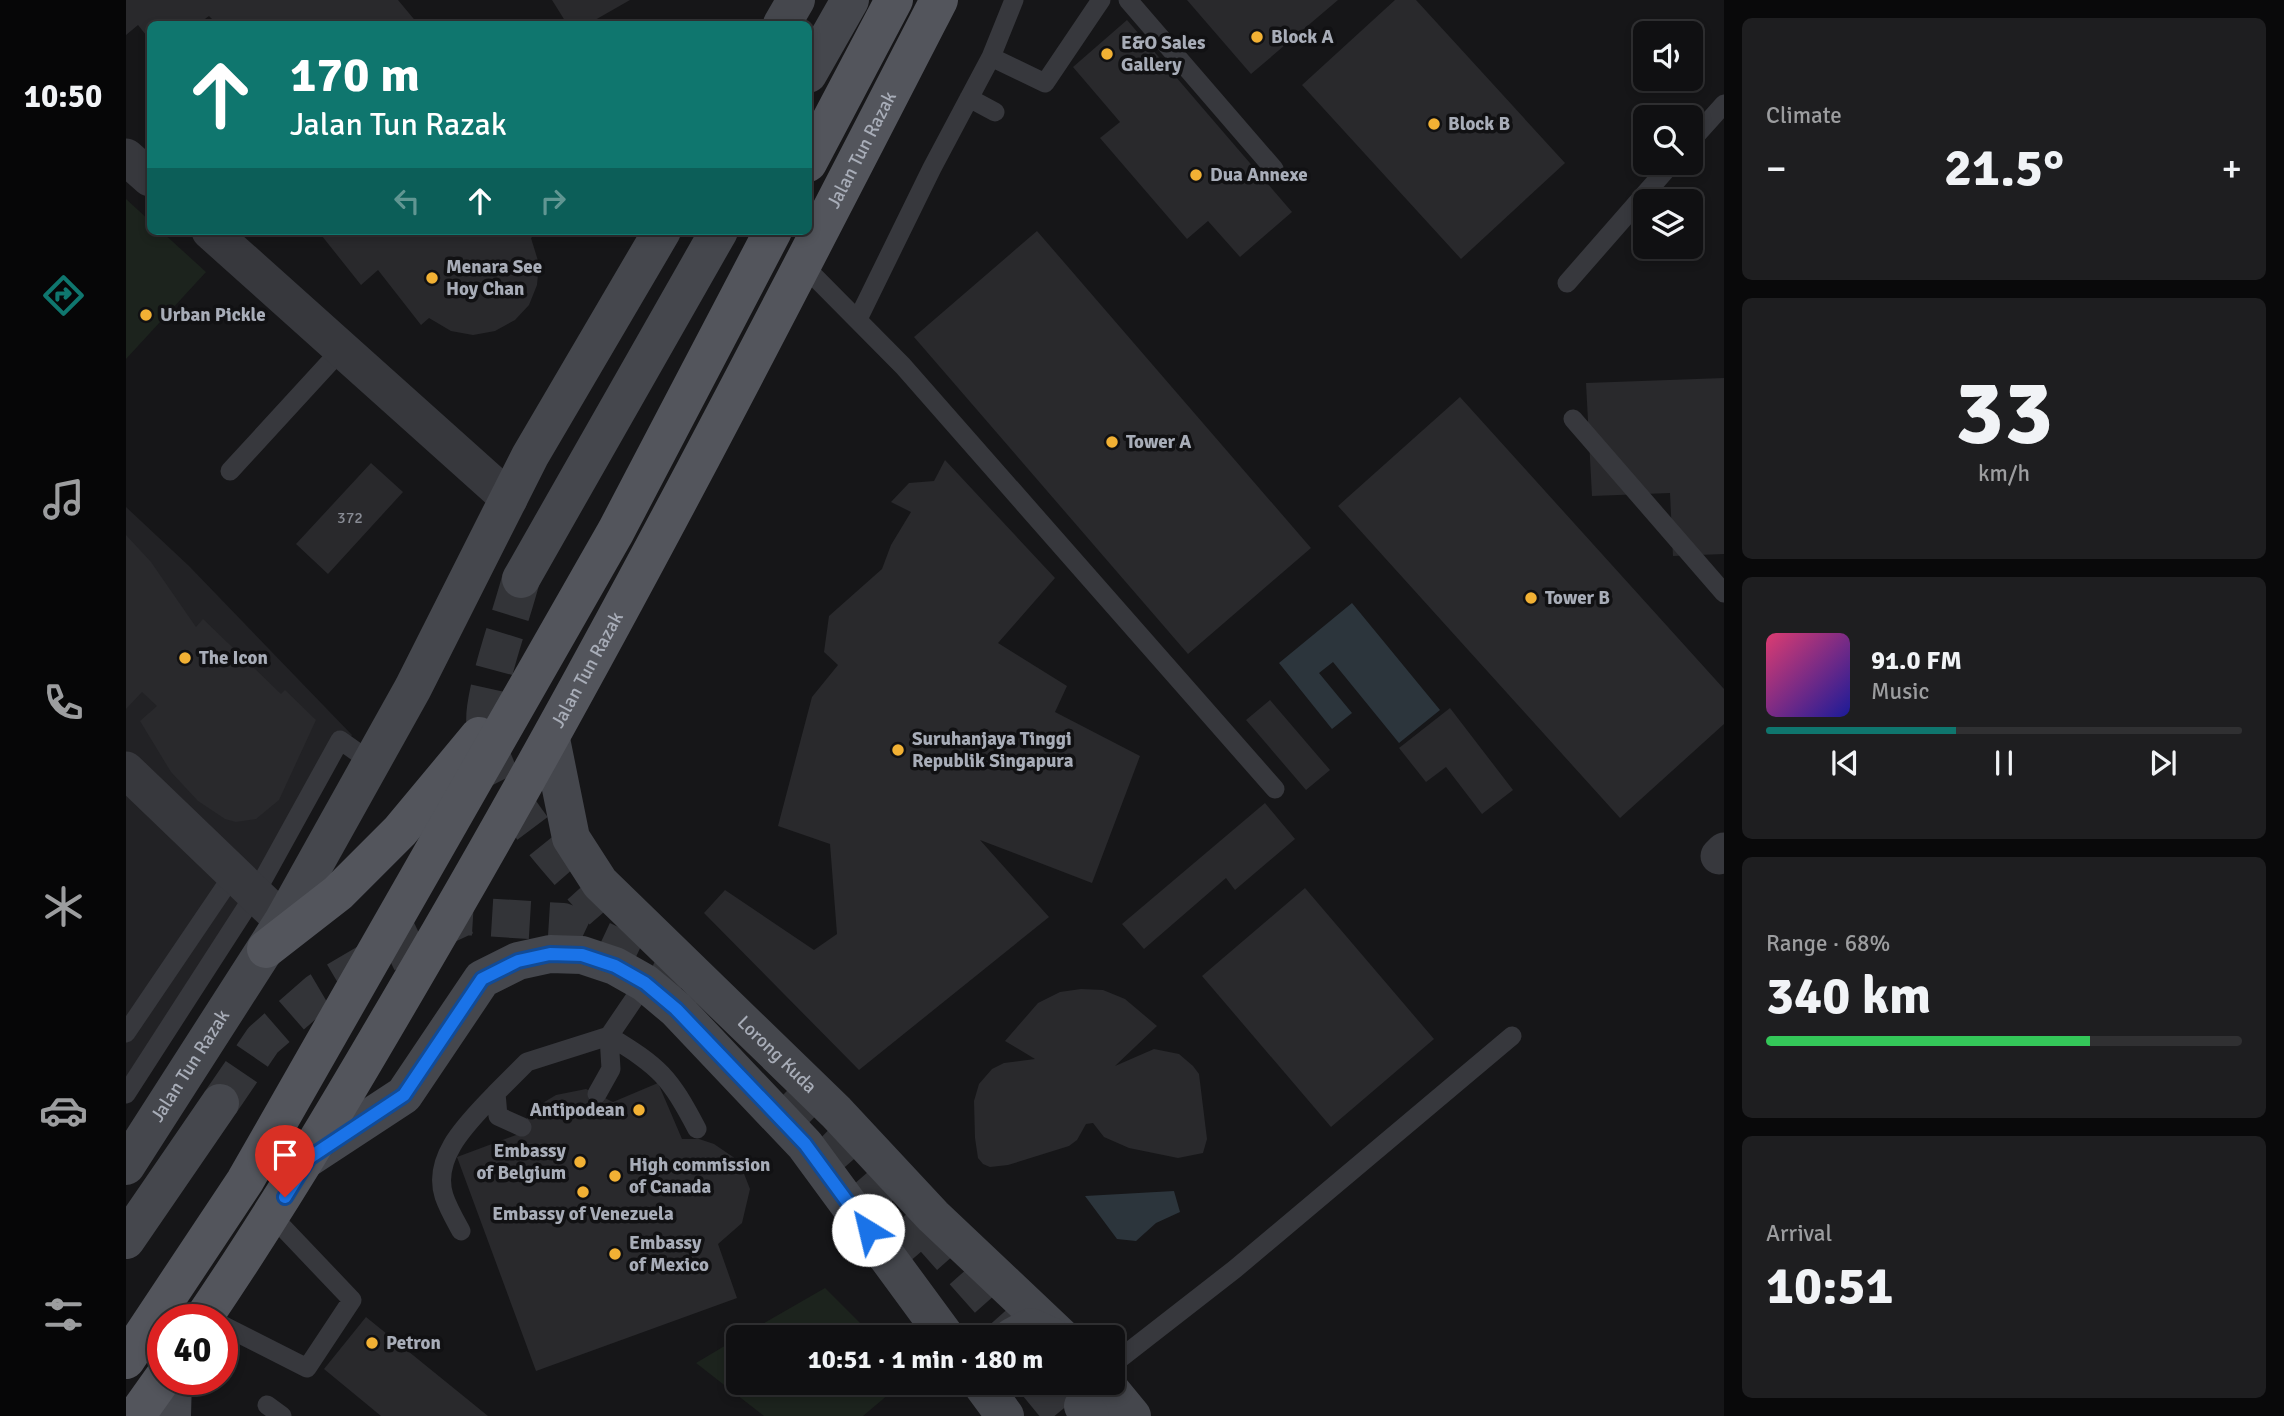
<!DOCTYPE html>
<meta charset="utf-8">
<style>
body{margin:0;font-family:Signika,sans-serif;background:#1e1e20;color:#f1f3f6;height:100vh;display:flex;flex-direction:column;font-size:26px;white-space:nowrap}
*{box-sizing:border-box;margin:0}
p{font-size:23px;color:#9c9d9f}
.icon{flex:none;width:38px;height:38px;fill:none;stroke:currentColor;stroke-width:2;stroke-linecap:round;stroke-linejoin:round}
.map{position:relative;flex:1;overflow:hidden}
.panel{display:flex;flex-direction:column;gap:18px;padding:18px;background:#09090a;width:560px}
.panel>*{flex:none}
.hud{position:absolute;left:21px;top:21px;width:665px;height:214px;border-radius:10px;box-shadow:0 4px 10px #0003,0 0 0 2px #303032;background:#0f766e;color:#fff;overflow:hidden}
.tools{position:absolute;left:1507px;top:21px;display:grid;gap:14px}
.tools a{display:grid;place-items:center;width:70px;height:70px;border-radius:10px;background:#101012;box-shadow:0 4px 10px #0003,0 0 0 2px #303032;font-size:35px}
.speed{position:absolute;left:21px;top:1304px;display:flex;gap:14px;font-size:35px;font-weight:700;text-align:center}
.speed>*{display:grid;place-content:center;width:91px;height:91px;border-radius:50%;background:#101012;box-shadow:0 4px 10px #0003,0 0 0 2px #303032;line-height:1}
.speed .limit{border:10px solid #d22;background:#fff;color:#111}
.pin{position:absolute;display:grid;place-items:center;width:60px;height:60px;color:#fff;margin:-72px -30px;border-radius:50% 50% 50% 0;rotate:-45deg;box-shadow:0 0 7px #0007}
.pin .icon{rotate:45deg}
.me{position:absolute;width:77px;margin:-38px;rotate:324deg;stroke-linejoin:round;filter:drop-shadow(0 0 5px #0008)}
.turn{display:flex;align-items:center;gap:24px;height:147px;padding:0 28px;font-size:32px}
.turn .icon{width:91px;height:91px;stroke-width:2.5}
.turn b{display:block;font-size:49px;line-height:60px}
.lanes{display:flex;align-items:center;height:66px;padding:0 28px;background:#0003;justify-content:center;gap:35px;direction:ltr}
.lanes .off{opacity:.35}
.big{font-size:52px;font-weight:700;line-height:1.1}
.panel .card{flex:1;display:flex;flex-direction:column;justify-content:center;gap:10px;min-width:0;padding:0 24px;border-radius:10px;background:#1e1e20}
.panel .dial{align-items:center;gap:0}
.dial b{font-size:91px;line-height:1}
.song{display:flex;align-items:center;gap:21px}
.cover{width:84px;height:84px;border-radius:10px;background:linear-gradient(135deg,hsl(340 70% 55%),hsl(240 70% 35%))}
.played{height:7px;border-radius:4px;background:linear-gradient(90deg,#0f766e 40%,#303032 40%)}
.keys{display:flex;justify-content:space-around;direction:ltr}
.heat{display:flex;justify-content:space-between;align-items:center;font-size:38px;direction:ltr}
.charge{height:10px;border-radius:5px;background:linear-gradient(90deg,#34c759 68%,#303032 0)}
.trip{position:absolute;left:600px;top:1325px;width:399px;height:70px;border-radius:10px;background:#101012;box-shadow:0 4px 10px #0003,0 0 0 2px #303032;font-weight:700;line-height:70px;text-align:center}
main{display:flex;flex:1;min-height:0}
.tabs{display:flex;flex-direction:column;width:126px;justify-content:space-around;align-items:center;background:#060607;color:#9c9d9f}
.tabs .icon{width:49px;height:49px}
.tabs .current{color:#0f766e}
.tabs b{font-size:32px;color:#f1f3f6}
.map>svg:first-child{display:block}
.built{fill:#222225}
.green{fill:#1c231d}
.water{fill:#2c353c}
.building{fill:#29292c}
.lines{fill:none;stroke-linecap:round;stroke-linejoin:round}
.secondary-tunnel{stroke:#333438;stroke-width:38;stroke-dasharray:38 19;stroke-linecap:butt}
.lane{stroke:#37383d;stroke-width:19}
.street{stroke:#37383d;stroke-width:37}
.secondary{stroke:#45474d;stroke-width:38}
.primary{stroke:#53555c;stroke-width:38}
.route-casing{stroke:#114b97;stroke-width:18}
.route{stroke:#1a73e8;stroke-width:12}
.poi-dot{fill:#f2b134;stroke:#111113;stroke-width:2.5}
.labels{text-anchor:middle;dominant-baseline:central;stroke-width:7;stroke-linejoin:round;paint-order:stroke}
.number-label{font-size:16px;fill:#888b94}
.poi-label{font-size:19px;font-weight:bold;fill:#a8adb8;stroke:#111113;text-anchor:start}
.street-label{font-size:19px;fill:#a8adb8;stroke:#111113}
</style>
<main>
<nav class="tabs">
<b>10:50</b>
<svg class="icon current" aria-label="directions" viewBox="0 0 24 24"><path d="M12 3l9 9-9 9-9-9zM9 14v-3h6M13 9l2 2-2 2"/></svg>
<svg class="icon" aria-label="music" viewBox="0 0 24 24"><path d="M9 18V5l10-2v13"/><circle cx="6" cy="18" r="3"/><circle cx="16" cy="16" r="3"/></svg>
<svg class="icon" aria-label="phone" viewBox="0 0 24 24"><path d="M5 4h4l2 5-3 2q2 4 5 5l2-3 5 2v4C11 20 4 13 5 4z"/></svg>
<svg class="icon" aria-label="climate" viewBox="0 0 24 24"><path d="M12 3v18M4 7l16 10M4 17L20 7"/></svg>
<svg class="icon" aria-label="car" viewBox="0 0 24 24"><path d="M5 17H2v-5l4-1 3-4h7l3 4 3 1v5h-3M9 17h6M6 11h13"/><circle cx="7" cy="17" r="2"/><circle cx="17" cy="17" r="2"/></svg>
<svg class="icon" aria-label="filters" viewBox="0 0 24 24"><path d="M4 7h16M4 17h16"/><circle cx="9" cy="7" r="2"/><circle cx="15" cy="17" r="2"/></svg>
</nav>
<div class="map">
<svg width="1598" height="1416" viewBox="0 0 1598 1416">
<rect width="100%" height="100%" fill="#161618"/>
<path class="built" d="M0 507 63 566 226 735 0 1095Z"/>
<path class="green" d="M0 199 24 221V231H35L80 272 0 359Z
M699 1288 748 1337H614Z
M612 1338V1382L776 1383 737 1416H638L570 1363Z"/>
<path class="water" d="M1226 603 1314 710 1273 743 1207 662 1193 673 1226 713 1206 729 1153 663Z
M1048 1191 1054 1212 1030 1223 1010 1241 991 1239 959 1196Z"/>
<path class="building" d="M0 0H272L292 24H91L83 16 72 24H24V40L12 25 0 35Z
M426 0H504L462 24H441Z
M1061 0H1212L1125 74Z
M1269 0H1290L1439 163 1335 259 1176 85Z
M1001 20 1166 212 1114 257 1082 221 1061 239 974 138 994 122 947 67Z
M192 231H413L405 238 413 264 411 285 403 305 389 320 369 331 347 335 325 331 303 318 295 325 252 270 235 285Z
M911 231 1185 548 1062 654 788 337Z
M1598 378V554L1547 556 1544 493 1466 496 1460 383Z
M1334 397 1598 689V724L1494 818 1212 506Z
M819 460 929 578 872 643 941 686 929 712 1014 756 966 883 854 840 923 917 733 1070 578 913 599 890 688 950 711 934 704 844 652 826 686 697 712 665 698 652 703 616 756 569 765 545 785 512 765 502 783 483 808 481Z
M245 463 277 492 202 574 170 544Z
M0 535 25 562 70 627 77 619 155 694 159 690 190 720 153 800 130 819 110 822 99 819 72 801 45 772 14 721 31 706 16 692 0 709Z
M1144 700 1204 770 1180 790 1120 720Z
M1324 708 1387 790 1356 814 1320 767 1300 782 1273 748Z
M1139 803 1169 839 1109 890 1100 878 1018 949 996 924Z
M1179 888 1308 1039 1205 1127 1076 976Z
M955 989 977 990 999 999 1031 1026 989 1066 1028 1049 1053 1054 1067 1066 1073 1074 1081 1139 1077 1153 1052 1158 1003 1148 978 1137 967 1123 960 1124 951 1140 943 1146 882 1165 864 1167 857 1164 852 1158 849 1138 848 1101 853 1084 866 1069 878 1063 909 1059 879 1041 912 1003 934 992Z
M532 1083 556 1139H573L588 1144 613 1161 624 1189 616 1223 592 1244 611 1298 410 1371 331 1157 393 1134 405 1110 430 1095 460 1089 487 1102Z
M240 1317 362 1416H255L198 1369Z"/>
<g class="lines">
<path class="secondary-tunnel" d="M395 579C384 620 366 667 360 708 350 780 435 862 478 912
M656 1096 698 1137 808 1264
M94 1103 137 1040 192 992 248 959 339 916 437 922 552 976 575 998
M800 1229 896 1337
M910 1382 938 1416"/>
<path class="lane" d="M1002 0 1148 169
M865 57 919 83 975 0
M843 98 869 112
M1564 142 1598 104
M677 265 777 366 1149 789
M1441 283 1546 163
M732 319 806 168 865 57 888 0
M1447 419 1598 593
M104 471 216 349
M519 983 483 1036C534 1067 543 1076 571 1129
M0 1033 107 875
M0 1094 129 894 214 740 245 762
M396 1127 372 1116 370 1093 401 1062 483 1036 485 1069 471 1094
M335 1231C329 1220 322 1208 318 1196 305 1155 346 1119 370 1093
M96 1325 181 1368 226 1300 147 1217
M987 1364 1109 1269 1386 1036
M141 1405 156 1416"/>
<path class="street" d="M0 157 24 178
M84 231 383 499
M0 770 157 921
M1593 856 1598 851"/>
<g class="secondary">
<path d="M656 24 670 0"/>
<path d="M682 74 724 0"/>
<path d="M395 579 593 231"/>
<path id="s1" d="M425 739 445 838 474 883 710 1112 807 1216 935 1337"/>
<path d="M182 1158 278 1095 356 979 392 961 424 954 456 955 489 966 519 983 550 1009 679 1145 820 1337"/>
<path id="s2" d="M0 1166 157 921 287 688 404 456 536 231"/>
<path d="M0 1240 94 1103"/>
<path d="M886 1337 905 1327 927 1337"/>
<path d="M854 1382 879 1416"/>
<path d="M978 1382 1006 1416"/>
<path d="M957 1406 964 1416"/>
<path d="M46 1416 47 1379"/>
</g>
<g class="primary">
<path d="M682 163 768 0"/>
<path d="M140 949 212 893 274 831 353 736"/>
<path id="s3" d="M76 1320C165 1189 243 1054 322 918 496 617 654 309 813 0"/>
<path d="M0 1360 119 1181 490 531 647 231"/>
<path d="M10 1416 37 1378"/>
</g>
</g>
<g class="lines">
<g class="route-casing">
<path id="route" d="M159 1197 183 1158 278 1095 356 979 392 961 424 954 456 955 489 966 519 983 550 1009 679 1144 742 1230"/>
</g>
<use href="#route" class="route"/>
</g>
<g class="poi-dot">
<circle cx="1131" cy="37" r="7"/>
<circle cx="981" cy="54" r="7"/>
<circle cx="1308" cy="124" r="7"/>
<circle cx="1070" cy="175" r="7"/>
<circle cx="306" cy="278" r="7"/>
<circle cx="20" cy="315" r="7"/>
<circle cx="986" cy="442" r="7"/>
<circle cx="1405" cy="598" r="7"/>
<circle cx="59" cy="658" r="7"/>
<circle cx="772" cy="750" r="7"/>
<circle cx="513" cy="1110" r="7"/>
<circle cx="454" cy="1162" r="7"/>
<circle cx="489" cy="1176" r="7"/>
<circle cx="457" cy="1192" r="7"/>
<circle cx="489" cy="1254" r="7"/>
<circle cx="246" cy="1343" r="7"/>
</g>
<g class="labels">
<g class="number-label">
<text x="224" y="518">372</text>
</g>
<g class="poi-label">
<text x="1145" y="37">Block A</text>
<text x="995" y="43">E&amp;O Sales<tspan x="995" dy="22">Gallery</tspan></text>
<text x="1322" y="124">Block B</text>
<text x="1084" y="175">Dua Annexe</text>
<text x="320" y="267">Menara See<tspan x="320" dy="22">Hoy Chan</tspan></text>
<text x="34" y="315">Urban Pickle</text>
<text x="1000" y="442">Tower A</text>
<text x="1419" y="598">Tower B</text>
<text x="73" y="658">The Icon</text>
<text x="786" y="739">Suruhanjaya Tinggi<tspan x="786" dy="22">Republik Singapura</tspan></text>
<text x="499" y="1110" text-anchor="end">Antipodean</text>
<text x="440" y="1151" text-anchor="end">Embassy<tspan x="440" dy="22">of Belgium</tspan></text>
<text x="503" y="1165">High commission<tspan x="503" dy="22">of Canada</tspan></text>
<text x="457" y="1214" text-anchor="middle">Embassy of Venezuela</text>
<text x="503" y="1243">Embassy<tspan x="503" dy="22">of Mexico</tspan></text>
<text x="260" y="1343">Petron</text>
</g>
<g class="street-label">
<text stroke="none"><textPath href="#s3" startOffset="1344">Jalan Tun Razak</textPath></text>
<text stroke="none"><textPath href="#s3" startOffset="756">Jalan Tun Razak</textPath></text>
<text stroke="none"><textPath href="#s1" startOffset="401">Lorong Kuda</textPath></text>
<text stroke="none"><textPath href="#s2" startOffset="119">Jalan Tun Razak</textPath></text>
</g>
</g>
</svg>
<div class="tools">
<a><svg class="icon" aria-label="sound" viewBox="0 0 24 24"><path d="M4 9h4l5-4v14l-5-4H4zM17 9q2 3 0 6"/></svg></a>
<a><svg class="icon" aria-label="search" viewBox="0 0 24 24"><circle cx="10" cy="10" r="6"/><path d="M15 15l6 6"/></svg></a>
<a><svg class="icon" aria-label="layers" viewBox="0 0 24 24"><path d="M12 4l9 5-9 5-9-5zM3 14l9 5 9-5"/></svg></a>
</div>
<div class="speed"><div class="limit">40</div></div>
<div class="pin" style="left:159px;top:1197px;background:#d93025"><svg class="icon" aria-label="arrive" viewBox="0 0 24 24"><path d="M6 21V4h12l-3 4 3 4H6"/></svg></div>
<svg class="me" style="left:742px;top:1230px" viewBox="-20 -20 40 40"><circle r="19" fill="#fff"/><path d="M0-13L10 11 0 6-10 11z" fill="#1a73e8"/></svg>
<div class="trip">10:51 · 1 min · 180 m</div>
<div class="hud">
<div class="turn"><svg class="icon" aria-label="ahead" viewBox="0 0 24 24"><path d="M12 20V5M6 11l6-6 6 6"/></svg><div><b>170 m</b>Jalan Tun Razak</div></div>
<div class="lanes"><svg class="icon off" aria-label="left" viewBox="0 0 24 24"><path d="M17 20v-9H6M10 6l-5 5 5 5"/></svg><svg class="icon" aria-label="ahead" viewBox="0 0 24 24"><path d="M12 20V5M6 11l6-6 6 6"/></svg><svg class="icon off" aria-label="right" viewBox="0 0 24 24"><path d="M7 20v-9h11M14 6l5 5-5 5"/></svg></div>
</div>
</div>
<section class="panel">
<div class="card"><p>Climate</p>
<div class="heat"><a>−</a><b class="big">21.5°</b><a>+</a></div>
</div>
<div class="card dial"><b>33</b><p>km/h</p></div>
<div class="card">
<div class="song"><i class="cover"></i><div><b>91.0 FM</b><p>Music</p></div></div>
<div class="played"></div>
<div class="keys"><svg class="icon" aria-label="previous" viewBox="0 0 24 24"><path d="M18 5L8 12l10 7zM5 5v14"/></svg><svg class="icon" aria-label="pause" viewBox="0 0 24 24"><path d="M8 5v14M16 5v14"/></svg><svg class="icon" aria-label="next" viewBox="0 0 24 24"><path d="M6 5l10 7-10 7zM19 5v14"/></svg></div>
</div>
<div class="card"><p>Range · 68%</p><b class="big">340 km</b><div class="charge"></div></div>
<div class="card"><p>Arrival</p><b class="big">10:51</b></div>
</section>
</main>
